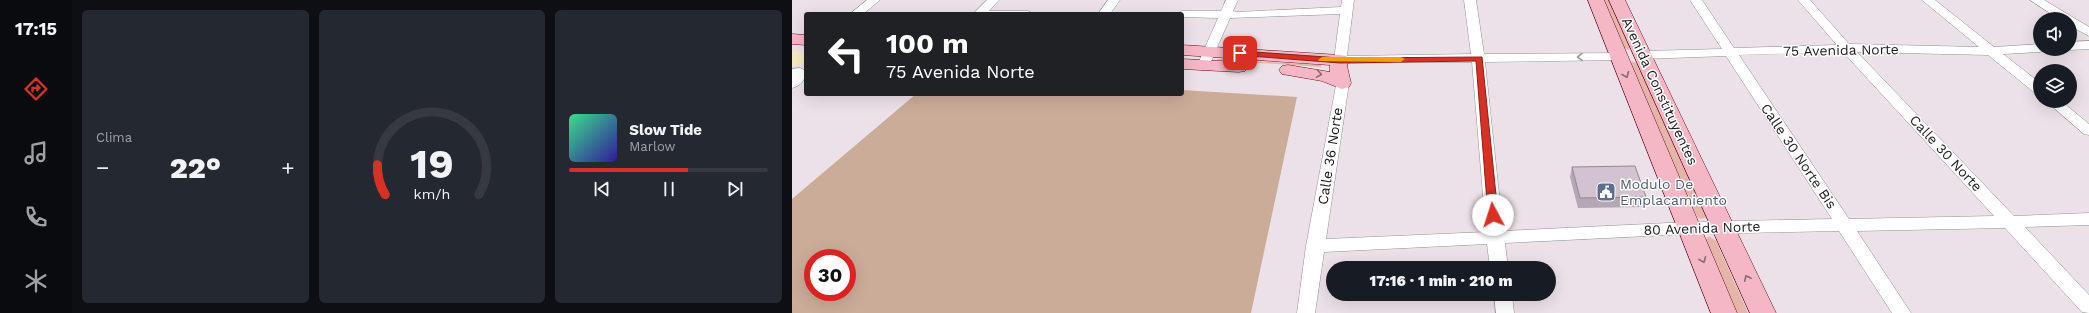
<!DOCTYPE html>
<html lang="es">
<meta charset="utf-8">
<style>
body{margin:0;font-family:"Work Sans",sans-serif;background:#242831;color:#f1f3f6;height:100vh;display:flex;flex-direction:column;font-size:15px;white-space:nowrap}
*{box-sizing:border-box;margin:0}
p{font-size:13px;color:#9ea1a6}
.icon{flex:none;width:22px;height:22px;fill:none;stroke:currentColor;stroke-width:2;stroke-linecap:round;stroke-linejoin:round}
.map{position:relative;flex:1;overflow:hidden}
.drawer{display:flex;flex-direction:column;gap:10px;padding:10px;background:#0d0f14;width:720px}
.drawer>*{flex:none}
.banner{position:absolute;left:12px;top:12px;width:380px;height:84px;border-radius:4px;box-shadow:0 4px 16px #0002;background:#202124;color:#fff;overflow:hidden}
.tools{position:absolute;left:1241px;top:12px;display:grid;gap:8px}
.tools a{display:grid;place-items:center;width:44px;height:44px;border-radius:50%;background:#171b24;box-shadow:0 4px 16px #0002;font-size:20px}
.speed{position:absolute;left:12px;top:249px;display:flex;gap:8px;font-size:20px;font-weight:700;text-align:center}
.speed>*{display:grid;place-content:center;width:52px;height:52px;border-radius:50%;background:#171b24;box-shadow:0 4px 16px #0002;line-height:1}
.speed .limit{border:6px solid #d22;background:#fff;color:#111}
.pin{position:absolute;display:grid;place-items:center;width:34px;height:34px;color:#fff;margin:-17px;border-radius:8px;box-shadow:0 2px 6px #0006}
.me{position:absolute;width:44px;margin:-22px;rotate:355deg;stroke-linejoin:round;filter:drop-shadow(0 0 3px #0008)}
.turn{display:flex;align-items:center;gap:14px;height:84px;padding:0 16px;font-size:18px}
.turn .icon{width:52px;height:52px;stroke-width:2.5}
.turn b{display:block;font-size:28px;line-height:34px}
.big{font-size:30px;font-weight:800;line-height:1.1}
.drawer .tile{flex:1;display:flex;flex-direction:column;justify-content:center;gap:6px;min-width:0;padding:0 14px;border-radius:6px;background:#242831}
.drawer .dial{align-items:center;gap:0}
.dial svg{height:104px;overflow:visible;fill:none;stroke:#363941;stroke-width:7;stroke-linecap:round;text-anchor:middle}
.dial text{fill:#f1f3f6;stroke:none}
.song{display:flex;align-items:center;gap:12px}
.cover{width:48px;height:48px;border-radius:6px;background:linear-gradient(135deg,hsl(150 70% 55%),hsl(250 70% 35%))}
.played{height:4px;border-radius:2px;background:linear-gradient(90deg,#d93025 60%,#363941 60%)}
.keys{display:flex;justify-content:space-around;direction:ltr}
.heat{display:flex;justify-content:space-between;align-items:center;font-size:22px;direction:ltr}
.drawer .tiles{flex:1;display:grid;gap:10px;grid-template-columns:repeat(3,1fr)}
.trip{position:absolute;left:534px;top:261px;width:230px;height:40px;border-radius:20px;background:#171b24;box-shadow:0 4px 16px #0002;font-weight:800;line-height:40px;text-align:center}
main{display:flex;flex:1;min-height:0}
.dock{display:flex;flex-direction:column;width:72px;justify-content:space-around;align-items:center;background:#090b0e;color:#9ea1a6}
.dock .icon{width:28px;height:28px}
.dock .selected{color:#d93025}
.dock b{font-size:18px;color:#f1f3f6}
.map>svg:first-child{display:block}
.grass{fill:#e5b5a9}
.forest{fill:#caac98;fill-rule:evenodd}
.park{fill:#f6eabf}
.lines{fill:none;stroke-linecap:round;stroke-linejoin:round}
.street-casing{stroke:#929292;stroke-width:1}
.secondary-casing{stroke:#6a0a1d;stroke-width:1}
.street{fill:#fff;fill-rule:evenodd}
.secondary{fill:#f5b7c6;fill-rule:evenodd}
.wall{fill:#b5a7b3}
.building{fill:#d3c2d0;stroke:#948892}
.oneway{stroke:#989898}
.oneway2{stroke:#886970}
.route{fill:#d93025;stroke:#8d1f18}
.slow{fill:#f59e0b}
.labels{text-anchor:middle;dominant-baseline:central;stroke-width:3;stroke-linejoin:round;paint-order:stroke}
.street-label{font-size:14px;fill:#1b1b1b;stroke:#fff}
.service-label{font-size:14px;fill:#4e5e75;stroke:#fff;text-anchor:start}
</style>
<main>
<nav class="dock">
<b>17:15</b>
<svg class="icon selected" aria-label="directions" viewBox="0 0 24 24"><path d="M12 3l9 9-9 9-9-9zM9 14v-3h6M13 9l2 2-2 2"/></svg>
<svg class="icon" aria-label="music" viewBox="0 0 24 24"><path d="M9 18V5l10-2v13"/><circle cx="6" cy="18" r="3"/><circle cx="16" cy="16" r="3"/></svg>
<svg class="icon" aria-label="phone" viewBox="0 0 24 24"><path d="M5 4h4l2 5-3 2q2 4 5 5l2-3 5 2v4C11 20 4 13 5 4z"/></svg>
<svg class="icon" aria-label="climate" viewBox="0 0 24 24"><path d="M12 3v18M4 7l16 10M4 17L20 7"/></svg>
</nav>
<section class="drawer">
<div class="tiles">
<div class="tile"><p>Clima</p>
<div class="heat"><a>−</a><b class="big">22°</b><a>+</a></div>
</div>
<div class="tile dial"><svg viewBox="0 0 100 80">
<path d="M14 69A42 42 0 1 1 86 69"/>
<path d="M14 69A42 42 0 0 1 8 46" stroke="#d93025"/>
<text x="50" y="56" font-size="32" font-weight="700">19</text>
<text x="50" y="72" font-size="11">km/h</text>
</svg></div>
<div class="tile">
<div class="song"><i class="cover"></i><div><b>Slow Tide</b><p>Marlow</p></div></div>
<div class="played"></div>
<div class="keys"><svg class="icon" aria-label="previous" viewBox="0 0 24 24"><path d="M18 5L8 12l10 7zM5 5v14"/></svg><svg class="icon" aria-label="pause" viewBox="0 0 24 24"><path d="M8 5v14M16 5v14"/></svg><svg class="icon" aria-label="next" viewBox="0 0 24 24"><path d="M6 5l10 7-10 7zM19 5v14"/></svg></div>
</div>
</div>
</section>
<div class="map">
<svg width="1297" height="313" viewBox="0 0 1297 313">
<rect width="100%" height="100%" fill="#ece1e8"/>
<path class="grass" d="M811 0H819L839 47 836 50 831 47Z
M426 59 529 65V67L424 60Z
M840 61 846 64 915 217 909 219 905 217 838 65Z
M917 236 924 241 956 313H944L913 240Z"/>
<path class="forest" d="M390 90 505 97 459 313H0V199L124 94H390ZM21 258H55V292H21Z"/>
<path class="park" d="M0 51 14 52V60L8 65 0 66Z"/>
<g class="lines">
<g class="street-casing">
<path id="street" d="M75 0H88L71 14H58Z
M195 0H207L197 11H236L242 14H181Z
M316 0H328L318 14H306Z
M434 0H446L441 11 445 12 549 7 550 0H562L555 56 679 54 672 0H684L692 54 831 53 833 56 827 60 693 62 711 231 897 222 1040 219 934 56 851 59 845 55 851 51 930 49 898 0H910L942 48 1045 45 1006 0H1018L1057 44 1187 47 1130 0H1143L1202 47 1248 44V49H1253L1248 52 1211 54 1248 83V94L1243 93 1196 55 1065 52 1222 216 1297 213V225L1233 227 1297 295V313L1290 312 1213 228 1065 231 1119 313H1100L1047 231 897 234 713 243 716 268H698L695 244 532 252 523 313H505L514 246 545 80H555L557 83 534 239 694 232 680 62 544 63 542 60 548 14 438 18 417 66 411 70 407 69 405 66 426 18 390 17V14H384L390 11H429ZM1051 52 1202 216 1057 219 947 55Z
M1238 0H1252L1297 27V36L1278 26V19H1267Z
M1297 41V49L1278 50 1275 49H1278V42Z
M8 68 14 71C13 80 9 86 0 88V69Z
M1254 101H1269L1297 124V135L1292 134Z
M702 294H720L722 313H704Z"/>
</g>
<g class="secondary-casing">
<path id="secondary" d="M796 0H812L945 313H919Z
M817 0H833L984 313H958Z
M0 34 14 35V45L0 44Z
M390 45 548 55 554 56 557 60 555 66 559 83 557 87 550 89 530 81 490 74 487 70 490 66 496 65 538 72V65L390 55Z
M390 59 447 62 453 63 456 67 453 71 447 72 390 69Z"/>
</g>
<use href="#street" class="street"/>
<use href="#secondary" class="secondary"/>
</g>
<path class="wall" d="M780 167 854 197 852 207 786 208 778 177Z"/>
<path class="building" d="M843 166 854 197 788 198 780 167Z"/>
<defs><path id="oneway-chevron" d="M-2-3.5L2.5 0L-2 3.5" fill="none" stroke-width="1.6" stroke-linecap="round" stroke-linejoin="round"/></defs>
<use class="oneway" href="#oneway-chevron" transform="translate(788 57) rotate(179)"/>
<g class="oneway2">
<use href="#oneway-chevron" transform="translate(527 74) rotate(10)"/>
<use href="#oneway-chevron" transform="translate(834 75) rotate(68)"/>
<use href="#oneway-chevron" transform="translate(911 260) rotate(68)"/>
<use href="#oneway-chevron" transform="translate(955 278) rotate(-115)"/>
</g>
<path class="route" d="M448 51 548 58 690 57 706 215 704 217H697L696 215 684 61 548 63 445 55 444 53Z"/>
<path class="slow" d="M530 57H609L613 59 609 62 527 61 526 60Z"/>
<defs>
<g id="civic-square" transform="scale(1)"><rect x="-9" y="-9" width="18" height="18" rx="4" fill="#5c6f8a" stroke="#fff"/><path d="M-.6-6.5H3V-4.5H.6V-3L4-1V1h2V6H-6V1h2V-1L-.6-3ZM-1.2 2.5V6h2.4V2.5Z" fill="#fff"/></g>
</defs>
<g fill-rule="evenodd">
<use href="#civic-square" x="814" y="192"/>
</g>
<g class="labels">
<g class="street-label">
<text transform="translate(1049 50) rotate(-1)">75 Avenida Norte</text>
<text transform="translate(868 91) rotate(65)">Avenida Constituyentes</text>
<text transform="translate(1154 153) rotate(47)">Calle 30 Norte</text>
<text transform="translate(538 156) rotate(-81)">Calle 36 Norte</text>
<text transform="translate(1007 156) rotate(56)">Calle 30 Norte Bis</text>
<text transform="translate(910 228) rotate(-2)">80 Avenida Norte</text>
</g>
<g class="service-label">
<text x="828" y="184">Modulo De<tspan x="828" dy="16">Emplacamiento</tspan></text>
</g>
</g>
</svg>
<div class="tools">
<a><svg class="icon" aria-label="sound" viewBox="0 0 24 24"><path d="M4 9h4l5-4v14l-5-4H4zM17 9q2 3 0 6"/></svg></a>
<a><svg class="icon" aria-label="layers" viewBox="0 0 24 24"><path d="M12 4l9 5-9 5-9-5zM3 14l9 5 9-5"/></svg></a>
</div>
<div class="speed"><div class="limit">30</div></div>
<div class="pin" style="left:448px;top:53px;background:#d93025"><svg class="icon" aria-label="arrive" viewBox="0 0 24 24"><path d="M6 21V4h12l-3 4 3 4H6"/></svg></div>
<svg class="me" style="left:701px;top:215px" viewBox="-20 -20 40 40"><circle r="19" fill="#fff"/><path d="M0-13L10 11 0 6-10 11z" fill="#d93025"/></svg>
<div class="trip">17:16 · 1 min · 210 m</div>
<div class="banner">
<div class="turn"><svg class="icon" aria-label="left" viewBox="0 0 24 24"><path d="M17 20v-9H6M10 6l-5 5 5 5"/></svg><div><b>100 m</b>75 Avenida Norte</div></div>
</div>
</div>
</main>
